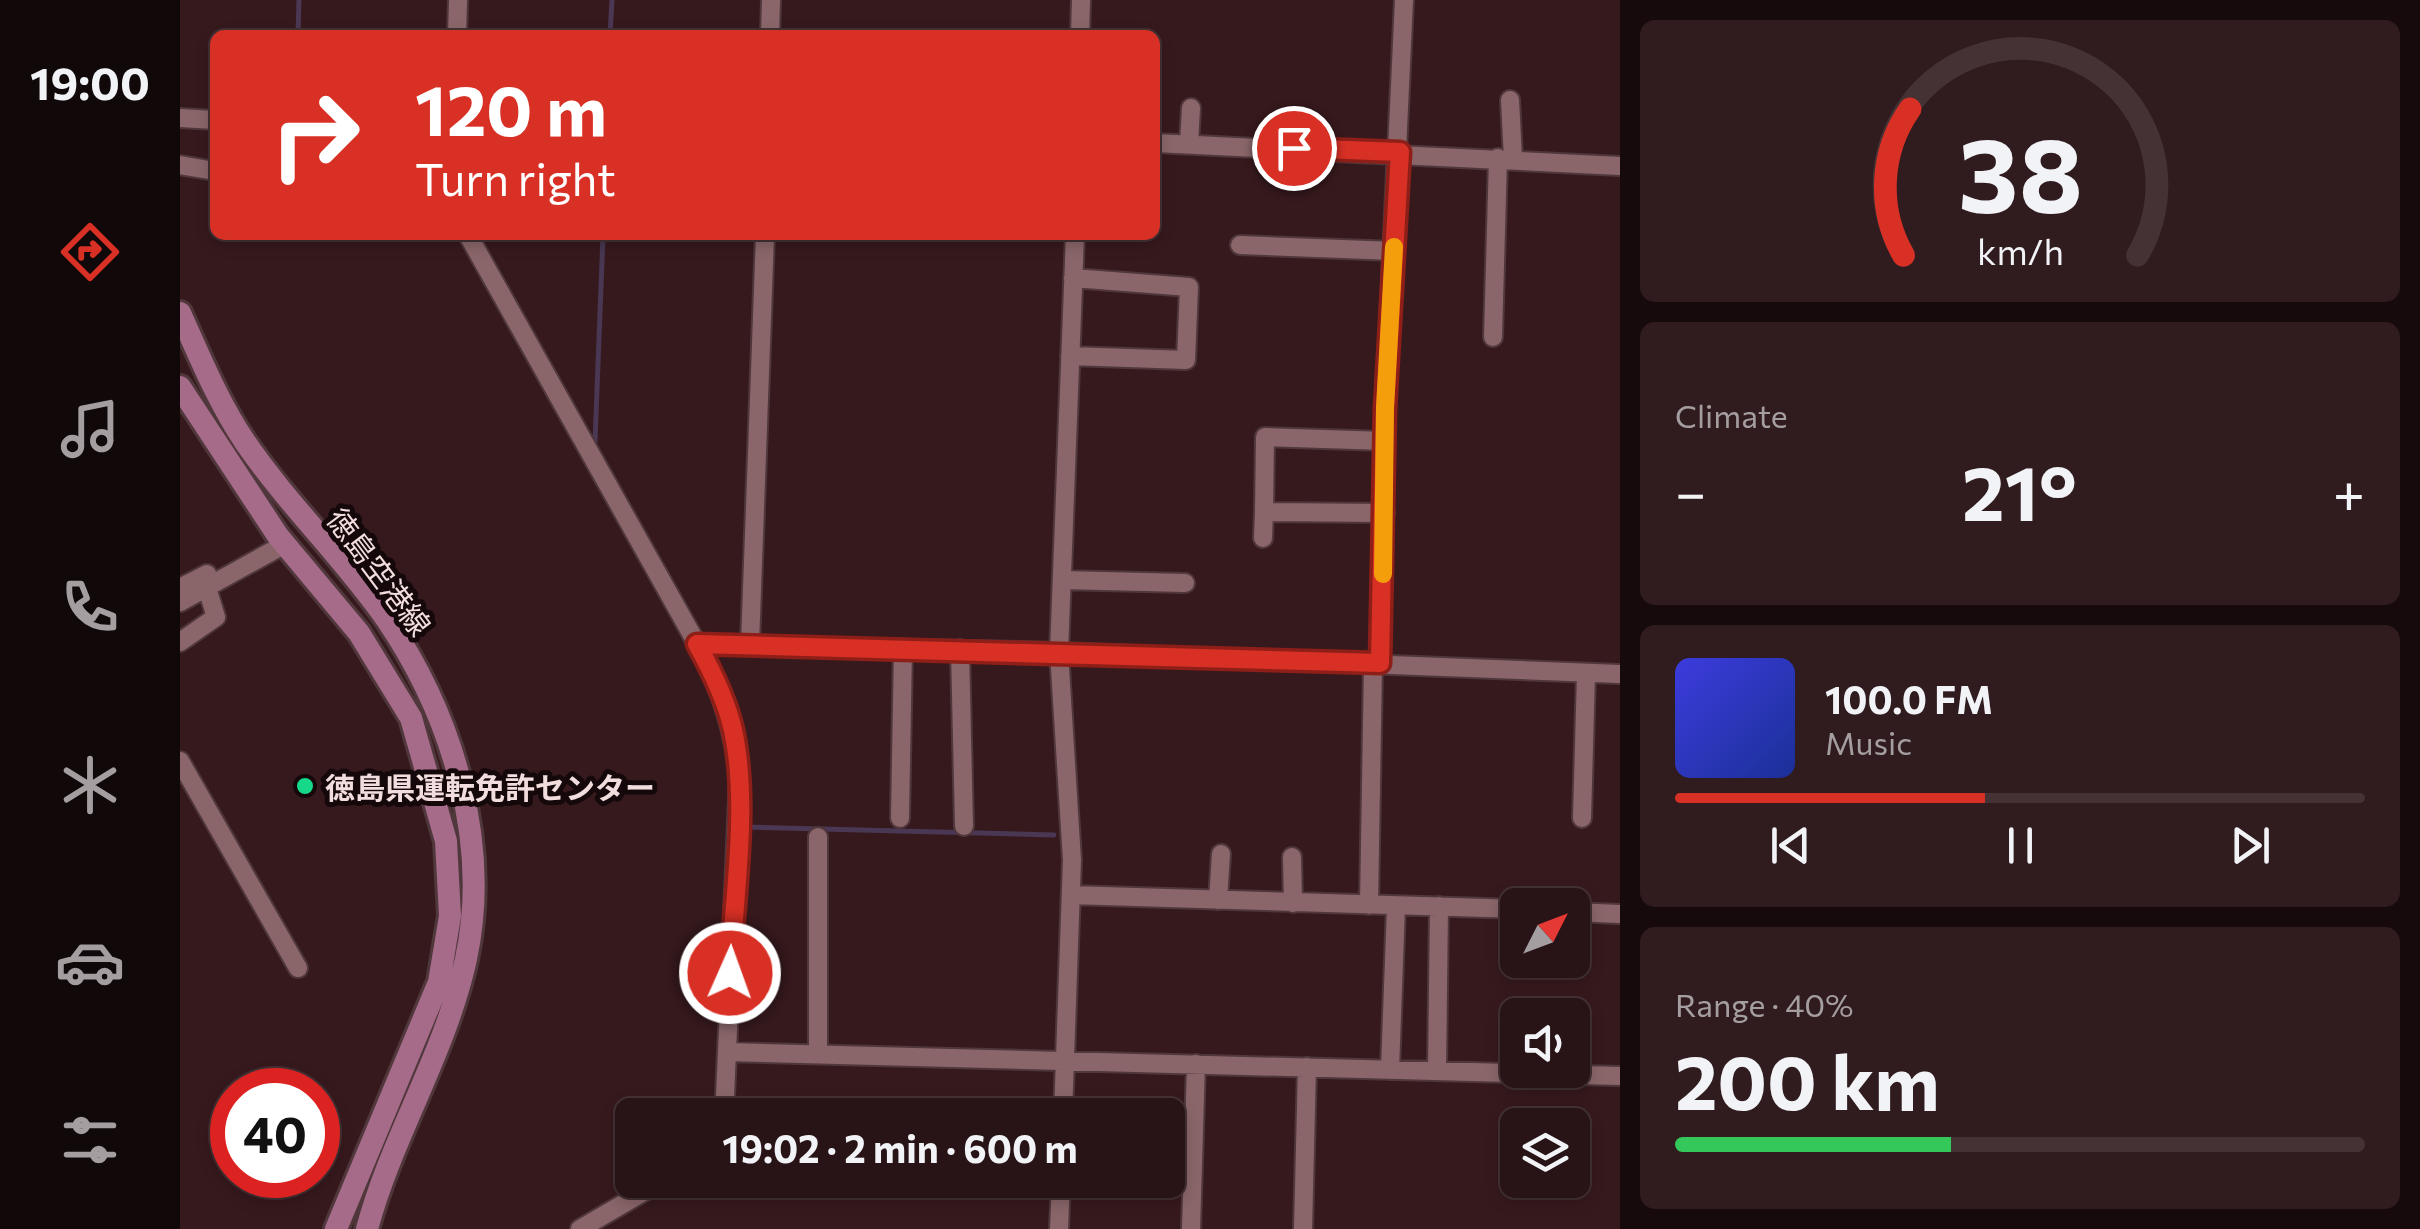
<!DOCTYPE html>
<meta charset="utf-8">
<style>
body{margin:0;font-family:Commissioner,"Noto Sans JP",sans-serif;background:#301c1f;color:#f1f3f6;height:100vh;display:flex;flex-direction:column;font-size:38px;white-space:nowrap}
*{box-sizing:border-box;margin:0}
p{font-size:32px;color:#a59ea1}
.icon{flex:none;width:55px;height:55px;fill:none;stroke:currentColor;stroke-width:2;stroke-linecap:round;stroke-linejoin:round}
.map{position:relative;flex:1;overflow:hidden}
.sheet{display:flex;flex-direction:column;gap:20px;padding:20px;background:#160a0c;width:800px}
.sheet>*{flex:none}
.top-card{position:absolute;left:30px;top:30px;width:950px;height:210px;border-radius:15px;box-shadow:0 5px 15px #0003,0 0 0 2px #443235;background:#d93025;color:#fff;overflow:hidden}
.needle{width:65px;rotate:48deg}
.buttons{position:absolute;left:1320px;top:888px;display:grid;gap:20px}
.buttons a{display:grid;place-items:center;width:90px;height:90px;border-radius:15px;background:#281316;box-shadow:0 5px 15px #0003,0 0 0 2px #443235;font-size:50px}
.speed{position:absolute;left:30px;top:1068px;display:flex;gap:20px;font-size:50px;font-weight:700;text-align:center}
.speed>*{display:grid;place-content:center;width:130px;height:130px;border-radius:50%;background:#281316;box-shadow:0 5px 15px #0003,0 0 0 2px #443235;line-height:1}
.speed .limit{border:15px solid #d22;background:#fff;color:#111}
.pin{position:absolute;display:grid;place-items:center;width:85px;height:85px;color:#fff;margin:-42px;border:5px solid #fff;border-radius:50%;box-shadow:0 2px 10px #0007}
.me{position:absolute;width:110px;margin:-55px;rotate:2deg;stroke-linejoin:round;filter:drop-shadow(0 0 8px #0008)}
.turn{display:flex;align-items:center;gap:35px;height:210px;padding:0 40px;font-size:45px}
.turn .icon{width:130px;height:130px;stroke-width:2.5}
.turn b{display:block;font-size:70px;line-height:85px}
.big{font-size:75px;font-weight:700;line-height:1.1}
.sheet .card{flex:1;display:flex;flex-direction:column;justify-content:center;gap:15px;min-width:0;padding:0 35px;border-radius:15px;background:#301c1f}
.sheet .dial{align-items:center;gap:0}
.dial svg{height:260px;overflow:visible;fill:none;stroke:#443235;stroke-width:7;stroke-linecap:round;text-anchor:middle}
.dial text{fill:#f1f3f6;stroke:none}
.song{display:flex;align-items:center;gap:30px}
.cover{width:120px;height:120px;border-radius:15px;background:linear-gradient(135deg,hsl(240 70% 55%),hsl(230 70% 35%))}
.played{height:10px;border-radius:5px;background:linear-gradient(90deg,#d93025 45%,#443235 45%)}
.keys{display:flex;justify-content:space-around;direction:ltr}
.heat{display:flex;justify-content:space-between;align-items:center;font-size:55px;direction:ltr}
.charge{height:15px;border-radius:8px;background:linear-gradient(90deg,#34c759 40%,#443235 0)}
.trip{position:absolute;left:435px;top:1098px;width:570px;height:100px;border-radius:15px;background:#281316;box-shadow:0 5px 15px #0003,0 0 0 2px #443235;font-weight:700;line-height:100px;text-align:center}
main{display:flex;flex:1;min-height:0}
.dock{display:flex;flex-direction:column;width:180px;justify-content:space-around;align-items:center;background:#100809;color:#a59ea1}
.dock .icon{width:70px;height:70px}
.dock .on{color:#d93025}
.dock b{font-size:45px;color:#f1f3f6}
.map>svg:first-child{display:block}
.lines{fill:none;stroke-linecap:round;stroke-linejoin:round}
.stream{stroke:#493753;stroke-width:5}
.minor-casing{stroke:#4f373b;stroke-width:22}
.major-casing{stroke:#4f373b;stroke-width:28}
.minor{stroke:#8a666a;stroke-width:18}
.major{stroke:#a56b88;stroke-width:22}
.route-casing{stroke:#8d1f18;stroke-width:25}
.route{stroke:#d93025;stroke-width:18}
.slow{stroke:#f59e0b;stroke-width:18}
.poi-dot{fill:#15d989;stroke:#15080a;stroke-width:4}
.labels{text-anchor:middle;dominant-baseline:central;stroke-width:10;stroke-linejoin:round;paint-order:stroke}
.street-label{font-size:30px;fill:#f2ddde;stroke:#15080a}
.poi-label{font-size:30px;font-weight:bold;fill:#f2ddde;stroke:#15080a;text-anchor:start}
</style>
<main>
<nav class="dock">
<b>19:00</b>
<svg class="icon on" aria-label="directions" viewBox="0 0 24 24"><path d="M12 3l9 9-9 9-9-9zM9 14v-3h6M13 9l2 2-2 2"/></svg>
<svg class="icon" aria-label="music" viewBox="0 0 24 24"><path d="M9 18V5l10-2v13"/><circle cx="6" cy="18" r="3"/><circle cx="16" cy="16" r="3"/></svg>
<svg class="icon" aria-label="phone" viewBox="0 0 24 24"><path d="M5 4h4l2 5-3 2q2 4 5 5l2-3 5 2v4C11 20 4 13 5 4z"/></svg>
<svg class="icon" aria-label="climate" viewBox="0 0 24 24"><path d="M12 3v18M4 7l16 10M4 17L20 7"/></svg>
<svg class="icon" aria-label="car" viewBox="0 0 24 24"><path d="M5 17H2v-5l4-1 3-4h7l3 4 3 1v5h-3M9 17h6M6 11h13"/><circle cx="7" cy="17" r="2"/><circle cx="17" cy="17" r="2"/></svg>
<svg class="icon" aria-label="filters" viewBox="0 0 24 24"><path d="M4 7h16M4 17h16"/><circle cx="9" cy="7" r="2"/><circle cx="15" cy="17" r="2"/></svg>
</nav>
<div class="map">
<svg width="1440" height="1229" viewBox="0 0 1440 1229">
<rect width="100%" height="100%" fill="#36191d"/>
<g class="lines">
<path class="stream" d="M118 35 119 0
M430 35 432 0
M415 442 423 235
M567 827 874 835"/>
<g class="minor-casing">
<path id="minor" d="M277 35 278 0
M590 35 591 0
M900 35 901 0
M1330 100 1333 159
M0 118 35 120
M975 143 1440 166
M1009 144 1011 108
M0 165 35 171
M288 235 517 644C540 687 553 727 559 776L545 1097 539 1115
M1060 245 1214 251
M1313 337 1318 158
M890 356 1006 360 1009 287 893 278
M1205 513 1084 512 1085 437 1205 441
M1083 538 1084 512
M882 580 1005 583
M0 588 27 574
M0 602 105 544
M0 642 36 617 27 588
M517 644 879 652 1440 674
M570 644 585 235
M780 649 784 826
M1200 663 1205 408 1224 0
M0 761 118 968
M720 818 723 648
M1402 818 1406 674
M1112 857 1113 903
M891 895 1338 909
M1038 900 1041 854
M1189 905 1193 665
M1392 912 1440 914
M638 1051V837
M547 1052 1440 1076
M1210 1070 1216 906
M1257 1071 1259 906
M883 1115 892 860 879 652 895 235
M400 1229 484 1180
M879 1229 881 1180
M1011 1229 1016 1064
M1123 1229 1127 1067"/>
</g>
<g class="major-casing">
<path id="major" d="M0 313C20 357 38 402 65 442 108 505 164 558 207 620 272 716 311 842 286 959 265 1054 212 1136 187 1229
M0 387 98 536 179 633 231 718 266 841 270 916 259 982 156 1229"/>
</g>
<use href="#minor" class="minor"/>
<use href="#major" class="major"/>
</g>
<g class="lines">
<g class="route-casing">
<path id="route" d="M550 973C554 898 569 803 553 730 546 699 532 671 517 644L1200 663 1205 408 1220 152 1114 148"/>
</g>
<use href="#route" class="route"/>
<path class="slow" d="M1203 574 1205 408 1214 247"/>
</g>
<circle class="poi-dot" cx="125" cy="786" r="10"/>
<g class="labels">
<g class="street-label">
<text transform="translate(200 571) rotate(53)">徳島空港線</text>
</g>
<g class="poi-label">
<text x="145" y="786">徳島県運転免許センター</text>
</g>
</g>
</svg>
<div class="buttons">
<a><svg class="needle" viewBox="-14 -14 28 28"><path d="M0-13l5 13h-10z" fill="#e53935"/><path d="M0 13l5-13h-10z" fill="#a59ea1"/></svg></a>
<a><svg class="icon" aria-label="sound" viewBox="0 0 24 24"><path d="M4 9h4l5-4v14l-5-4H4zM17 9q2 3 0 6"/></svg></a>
<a><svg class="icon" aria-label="layers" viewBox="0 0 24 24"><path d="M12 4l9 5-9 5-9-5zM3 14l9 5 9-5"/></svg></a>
</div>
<div class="speed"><div class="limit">40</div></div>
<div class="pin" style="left:1114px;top:148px;background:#d93025"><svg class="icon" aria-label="arrive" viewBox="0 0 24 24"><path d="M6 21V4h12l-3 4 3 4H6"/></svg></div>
<svg class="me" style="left:550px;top:973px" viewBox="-20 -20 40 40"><circle r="17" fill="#d93025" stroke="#fff" stroke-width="3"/><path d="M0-11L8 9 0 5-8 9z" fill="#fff"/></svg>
<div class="trip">19:02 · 2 min · 600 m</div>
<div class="top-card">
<div class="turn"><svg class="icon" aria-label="right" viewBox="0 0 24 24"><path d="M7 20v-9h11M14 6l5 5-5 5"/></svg><div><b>120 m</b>Turn right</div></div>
</div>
</div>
<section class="sheet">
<div class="card dial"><svg viewBox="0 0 100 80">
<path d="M14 69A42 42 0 1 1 86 69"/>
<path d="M14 69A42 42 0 0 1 16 24" stroke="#d93025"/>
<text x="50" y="56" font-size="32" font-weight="700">38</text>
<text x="50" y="72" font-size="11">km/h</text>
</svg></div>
<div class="card"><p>Climate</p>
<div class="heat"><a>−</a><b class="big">21°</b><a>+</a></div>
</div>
<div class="card">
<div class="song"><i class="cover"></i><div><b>100.0 FM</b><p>Music</p></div></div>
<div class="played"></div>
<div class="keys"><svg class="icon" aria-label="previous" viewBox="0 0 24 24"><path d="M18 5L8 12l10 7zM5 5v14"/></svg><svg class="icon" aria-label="pause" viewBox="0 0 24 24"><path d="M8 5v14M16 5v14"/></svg><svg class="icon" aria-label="next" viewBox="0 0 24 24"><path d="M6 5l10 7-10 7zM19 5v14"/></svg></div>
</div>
<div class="card"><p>Range · 40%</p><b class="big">200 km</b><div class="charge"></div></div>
</section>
</main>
